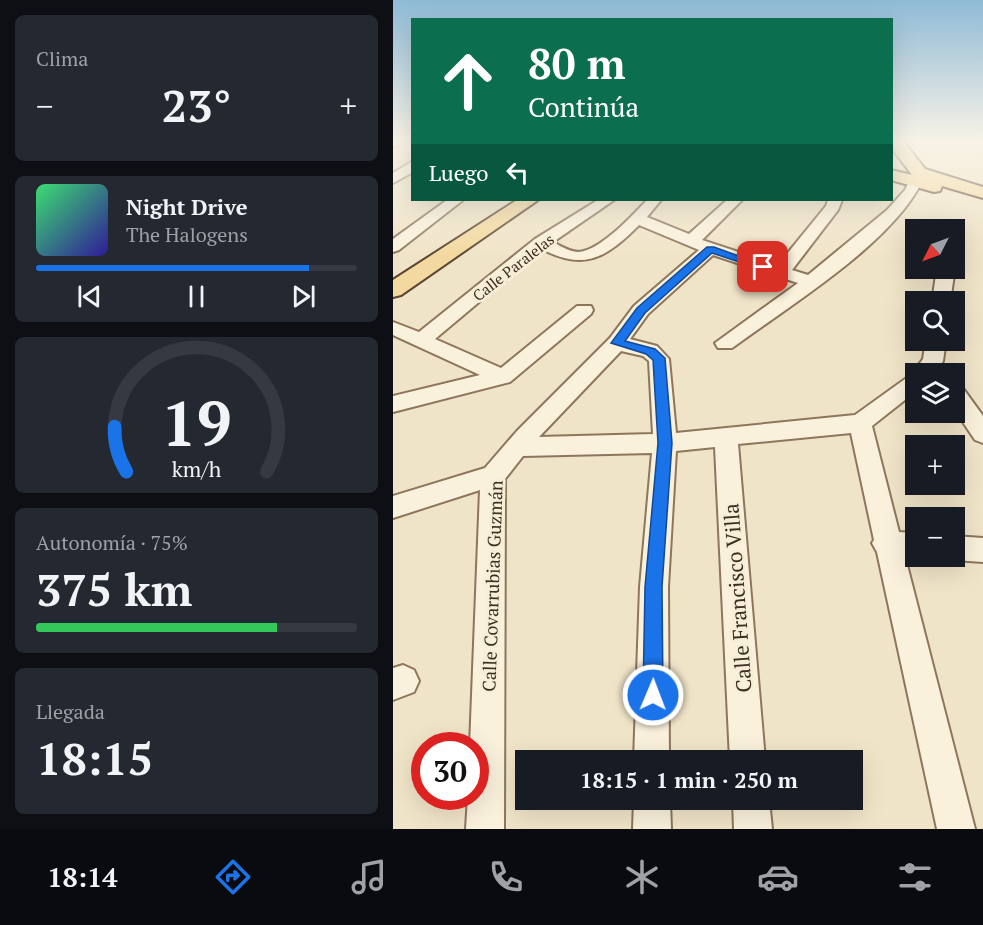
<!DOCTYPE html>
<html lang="es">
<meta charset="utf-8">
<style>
body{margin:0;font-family:"PT Serif",serif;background:#242831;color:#f1f3f6;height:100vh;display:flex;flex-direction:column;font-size:22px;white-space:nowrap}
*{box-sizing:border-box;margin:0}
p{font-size:20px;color:#9ea1a6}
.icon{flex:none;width:33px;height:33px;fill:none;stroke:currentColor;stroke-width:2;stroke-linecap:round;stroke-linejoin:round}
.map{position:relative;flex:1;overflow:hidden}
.drawer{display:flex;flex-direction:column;gap:15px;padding:15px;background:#0d0f14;width:393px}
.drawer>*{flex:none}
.banner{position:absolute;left:18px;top:18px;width:482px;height:183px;border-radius:0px;box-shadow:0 6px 24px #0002;background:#0b6e4f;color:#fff;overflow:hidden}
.needle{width:39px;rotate:228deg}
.buttons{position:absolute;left:512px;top:219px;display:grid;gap:12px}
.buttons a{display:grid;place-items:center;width:60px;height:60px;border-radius:0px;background:#171b24;box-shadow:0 6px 24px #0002;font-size:30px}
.speed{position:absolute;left:18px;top:732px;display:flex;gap:12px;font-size:30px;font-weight:700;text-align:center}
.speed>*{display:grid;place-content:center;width:78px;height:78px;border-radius:50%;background:#171b24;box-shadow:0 6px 24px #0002;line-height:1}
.speed .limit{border:9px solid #d22;background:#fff;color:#111}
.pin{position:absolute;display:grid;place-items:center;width:51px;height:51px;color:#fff;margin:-26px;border-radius:12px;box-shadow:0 3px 9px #0006}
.me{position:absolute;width:66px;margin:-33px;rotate:1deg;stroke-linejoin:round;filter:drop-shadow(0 0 4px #0008)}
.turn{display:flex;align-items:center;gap:21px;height:126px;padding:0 18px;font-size:27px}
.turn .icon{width:78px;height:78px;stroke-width:2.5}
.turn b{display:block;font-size:42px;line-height:51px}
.then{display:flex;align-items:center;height:57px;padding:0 18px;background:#0003;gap:12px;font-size:22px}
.big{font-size:45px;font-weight:700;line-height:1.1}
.drawer .card{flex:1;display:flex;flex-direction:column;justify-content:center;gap:9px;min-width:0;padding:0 21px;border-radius:9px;background:#242831}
.drawer .dial{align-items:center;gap:0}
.dial svg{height:156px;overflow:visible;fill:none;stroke:#363941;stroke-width:7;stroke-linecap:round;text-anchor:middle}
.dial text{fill:#f1f3f6;stroke:none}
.song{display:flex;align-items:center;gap:18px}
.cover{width:72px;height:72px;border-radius:9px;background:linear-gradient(135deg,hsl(140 70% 55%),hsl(250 70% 35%))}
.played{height:6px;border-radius:3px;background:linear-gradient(90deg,#1a73e8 85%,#363941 85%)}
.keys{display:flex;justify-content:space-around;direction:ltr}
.heat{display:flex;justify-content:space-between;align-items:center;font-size:33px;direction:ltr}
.charge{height:9px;border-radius:4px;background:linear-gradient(90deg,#34c759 75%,#363941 0)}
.trip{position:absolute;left:122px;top:750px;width:348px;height:60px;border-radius:0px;background:#171b24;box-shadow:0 6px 24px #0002;font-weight:700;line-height:60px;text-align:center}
.tabs{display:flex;height:96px;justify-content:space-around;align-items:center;background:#090b0e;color:#9ea1a6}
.tabs .icon{width:42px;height:42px}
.tabs .on{color:#1a73e8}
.tabs b{font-size:27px;color:#f1f3f6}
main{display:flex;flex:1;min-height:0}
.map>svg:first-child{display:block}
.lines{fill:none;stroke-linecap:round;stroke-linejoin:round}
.minor-casing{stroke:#8d765c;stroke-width:4}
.major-casing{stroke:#5b4430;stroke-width:4}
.minor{fill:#faf1dc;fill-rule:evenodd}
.major{fill:#f3d9a0;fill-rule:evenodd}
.route{fill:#1a73e8;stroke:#114b97;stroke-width:1.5}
.labels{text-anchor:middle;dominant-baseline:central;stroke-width:6;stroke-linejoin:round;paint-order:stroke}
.far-street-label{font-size:15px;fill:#3d2e20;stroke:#f7eed8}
.street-label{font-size:18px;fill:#3d2e20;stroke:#f7eed8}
.near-street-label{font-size:21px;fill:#3d2e20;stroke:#f7eed8}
</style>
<main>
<section class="drawer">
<div class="card"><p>Clima</p>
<div class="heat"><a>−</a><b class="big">23°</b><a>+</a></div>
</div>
<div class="card">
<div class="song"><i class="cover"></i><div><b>Night Drive</b><p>The Halogens</p></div></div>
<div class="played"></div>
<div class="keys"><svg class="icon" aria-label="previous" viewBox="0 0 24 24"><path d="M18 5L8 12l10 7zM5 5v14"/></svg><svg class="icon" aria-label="pause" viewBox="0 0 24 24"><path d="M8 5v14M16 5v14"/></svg><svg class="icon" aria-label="next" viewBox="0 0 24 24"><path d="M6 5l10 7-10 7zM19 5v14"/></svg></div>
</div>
<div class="card dial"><svg viewBox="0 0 100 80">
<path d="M14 69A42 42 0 1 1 86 69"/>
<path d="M14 69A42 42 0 0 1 8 46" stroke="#1a73e8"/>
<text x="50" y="56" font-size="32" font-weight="700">19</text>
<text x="50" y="72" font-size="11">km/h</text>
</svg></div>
<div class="card"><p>Autonomía · 75%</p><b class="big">375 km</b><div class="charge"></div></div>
<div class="card"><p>Llegada</p><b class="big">18:15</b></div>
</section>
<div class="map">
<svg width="590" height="829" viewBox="0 0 590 829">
<rect width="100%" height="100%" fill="#f0e4c8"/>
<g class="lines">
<g class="minor-casing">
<path id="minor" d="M0 141H14L0 147Z
M20 161V172L0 183V173Z
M526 169 533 173C506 240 397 305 339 348H325L322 343 405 283 320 255 255 314 237 339 264 346 276 359 283 433 462 415 519 374 530 359 533 340H553L550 361 541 374H522V392L479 426 506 532 522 533 524 556 512 557 582 829H544L484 552 479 543 481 540 458 433 345 444 372 760H337L322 447 283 451 275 587 276 760H241L247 587 259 453 130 456 112 479 111 829H73L75 796H82V746H77L87 490 0 518V496L92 468 124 431 217 338 241 306 306 250 246 225C214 257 192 272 149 249L42 339 108 368 184 306H198L200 310 198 314 117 382 0 412V396L87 375 0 335V322L26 332 142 239 205 200H221L160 242C167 246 177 252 186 252 208 250 240 215 254 200H268L254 217 296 234 334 200H349L309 240 385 265 433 206 435 200H449L445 210 399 270 415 275 494 210 512 190 521 170ZM228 351 250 356 256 361 260 434 146 437Z
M54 200H70L6 250 0 252V239Z
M544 268H562L557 302H539Z
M561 384 569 387 590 416V443L582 440 561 409Z
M561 536 590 538V562L561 560 551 557 561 556Z
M10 665 21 670 26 681 21 692 0 700V668Z
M241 800H277L278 829H240Z
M340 800H376L379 829H341Z"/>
</g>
<g class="major-casing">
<path id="major" d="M498 141H510L532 169 590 187V198L549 186 547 191 541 192 498 180V170L519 175 498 147Z
M124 200H145L8 295 0 297V280Z"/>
</g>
<use href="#minor" class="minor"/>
<use href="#major" class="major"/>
</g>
<linearGradient id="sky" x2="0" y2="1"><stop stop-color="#8fbad6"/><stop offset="0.55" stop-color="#f8f3e6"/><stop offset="1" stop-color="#f8f3e6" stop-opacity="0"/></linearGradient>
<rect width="590" height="257" fill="url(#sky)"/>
<path class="route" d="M314 247H321L376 267 367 269 319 253 252 313 232 341 262 349 272 358 279 443 269 587 270 695 267 702 260 705 253 702 250 695 252 587 265 443 260 360 253 354 218 343 244 308Z"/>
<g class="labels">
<g class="far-street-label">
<text transform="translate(120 267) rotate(-38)">Calle Paralelas</text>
</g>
<g class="street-label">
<text transform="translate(99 586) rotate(-88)">Calle Covarrubias Guzmán</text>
</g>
<g class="near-street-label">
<text transform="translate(344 598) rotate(-94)">Calle Francisco Villa</text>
</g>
</g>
</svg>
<div class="buttons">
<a><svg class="needle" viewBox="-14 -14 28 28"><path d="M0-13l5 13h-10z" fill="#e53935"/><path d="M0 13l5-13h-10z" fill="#9ea1a6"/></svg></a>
<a><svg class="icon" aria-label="search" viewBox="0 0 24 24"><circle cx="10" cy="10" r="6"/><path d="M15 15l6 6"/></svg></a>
<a><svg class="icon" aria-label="layers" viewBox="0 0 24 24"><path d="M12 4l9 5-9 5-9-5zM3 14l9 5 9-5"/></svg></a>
<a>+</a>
<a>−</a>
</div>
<div class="speed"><div class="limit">30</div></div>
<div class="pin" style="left:370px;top:267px;background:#d93025"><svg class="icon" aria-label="arrive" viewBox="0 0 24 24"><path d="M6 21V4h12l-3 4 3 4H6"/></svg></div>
<svg class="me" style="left:260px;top:695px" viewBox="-20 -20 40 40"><circle r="17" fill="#1a73e8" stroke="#fff" stroke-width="3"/><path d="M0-11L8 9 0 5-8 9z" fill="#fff"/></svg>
<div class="trip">18:15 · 1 min · 250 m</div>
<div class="banner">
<div class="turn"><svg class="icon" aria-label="ahead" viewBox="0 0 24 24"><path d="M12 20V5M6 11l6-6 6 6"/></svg><div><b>80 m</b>Continúa</div></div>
<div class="then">Luego<svg class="icon" aria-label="left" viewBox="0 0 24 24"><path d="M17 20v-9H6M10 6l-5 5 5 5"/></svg></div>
</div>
</div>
</main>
<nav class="tabs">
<b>18:14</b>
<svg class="icon on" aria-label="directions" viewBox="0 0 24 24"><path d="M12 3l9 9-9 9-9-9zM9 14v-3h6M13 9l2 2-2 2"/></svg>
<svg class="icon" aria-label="music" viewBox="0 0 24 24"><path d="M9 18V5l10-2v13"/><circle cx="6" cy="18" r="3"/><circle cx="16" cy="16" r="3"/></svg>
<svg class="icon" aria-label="phone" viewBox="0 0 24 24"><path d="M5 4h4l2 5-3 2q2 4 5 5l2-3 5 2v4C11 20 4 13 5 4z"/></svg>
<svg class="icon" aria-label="climate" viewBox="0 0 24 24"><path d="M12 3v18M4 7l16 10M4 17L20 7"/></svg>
<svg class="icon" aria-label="car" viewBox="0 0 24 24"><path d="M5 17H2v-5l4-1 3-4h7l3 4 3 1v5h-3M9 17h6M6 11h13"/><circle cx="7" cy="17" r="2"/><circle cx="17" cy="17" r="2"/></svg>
<svg class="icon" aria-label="filters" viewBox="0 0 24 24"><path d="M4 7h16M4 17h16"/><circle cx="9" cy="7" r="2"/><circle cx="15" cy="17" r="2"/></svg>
</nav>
